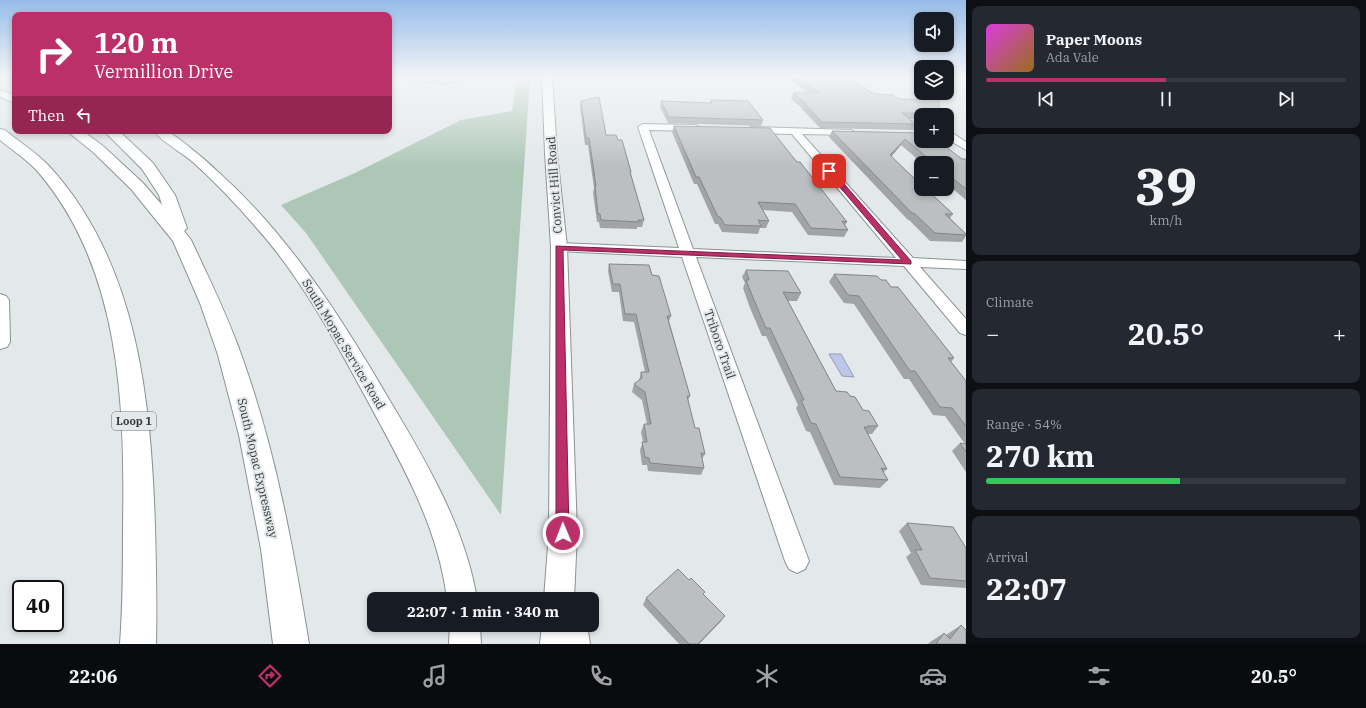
<!DOCTYPE html>
<meta charset="utf-8">
<style>
body{margin:0;font-family:"IBM Plex Serif",serif;background:#242831;color:#f1f3f6;height:100vh;display:flex;flex-direction:column;font-size:15px;white-space:nowrap}
*{box-sizing:border-box;margin:0}
p{font-size:13px;color:#9ea1a6}
.icon{flex:none;width:22px;height:22px;fill:none;stroke:currentColor;stroke-width:2;stroke-linecap:round;stroke-linejoin:round}
.map{position:relative;flex:1;overflow:hidden}
.sheet{display:flex;flex-direction:column;gap:6px;padding:6px;background:#0d0f14;width:400px}
.sheet>*{flex:none}
.guide{position:absolute;left:12px;top:12px;width:380px;height:122px;border-radius:8px;box-shadow:0 2px 6px #0003;background:#bb3069;color:#fff;overflow:hidden}
.tools{position:absolute;left:914px;top:12px;display:grid;gap:8px}
.tools a{display:grid;place-items:center;width:40px;height:40px;border-radius:8px;background:#171b24;box-shadow:0 2px 6px #0003;font-size:20px}
.speed{position:absolute;left:12px;top:580px;display:flex;gap:8px;font-size:20px;font-weight:700;text-align:center}
.speed>*{display:grid;place-content:center;width:52px;height:52px;border-radius:50%;background:#171b24;box-shadow:0 2px 6px #0003;line-height:1}
.speed .limit{border:2px solid #111;border-radius:6px;background:#fff;color:#111}
.pin{position:absolute;display:grid;place-items:center;width:34px;height:34px;color:#fff;margin:-17px;border-radius:8px;box-shadow:0 2px 6px #0006}
.me{position:absolute;width:44px;margin:-22px;rotate:359deg;stroke-linejoin:round;filter:drop-shadow(0 0 3px #0008)}
.turn{display:flex;align-items:center;gap:14px;height:84px;padding:0 16px;font-size:18px}
.turn .icon{width:52px;height:52px;stroke-width:2.5}
.turn b{display:block;font-size:28px;line-height:34px}
.then{display:flex;align-items:center;height:38px;padding:0 16px;background:#0003;gap:8px;font-size:15px}
.big{font-size:30px;font-weight:700;line-height:1.1}
.sheet .widget{flex:1;display:flex;flex-direction:column;justify-content:center;gap:6px;min-width:0;padding:0 14px;border-radius:8px;background:#242831}
.sheet .dial{align-items:center;gap:0}
.dial b{font-size:52px;line-height:1}
.song{display:flex;align-items:center;gap:12px}
.cover{width:48px;height:48px;border-radius:6px;background:linear-gradient(135deg,hsl(300 70% 55%),hsl(40 70% 35%))}
.played{height:4px;border-radius:2px;background:linear-gradient(90deg,#bb3069 50%,#363941 50%)}
.keys{display:flex;justify-content:space-around;direction:ltr}
.heat{display:flex;justify-content:space-between;align-items:center;font-size:22px;direction:ltr}
.charge{height:6px;border-radius:3px;background:linear-gradient(90deg,#34c759 54%,#363941 0)}
.trip{position:absolute;left:367px;top:592px;width:232px;height:40px;border-radius:8px;background:#171b24;box-shadow:0 2px 6px #0003;font-weight:700;line-height:40px;text-align:center}
.tab-bar{display:flex;height:64px;justify-content:space-around;align-items:center;background:#090b0e;color:#9ea1a6}
.tab-bar .icon{width:28px;height:28px}
.tab-bar .on{color:#bb3069}
.tab-bar b{font-size:18px;color:#f1f3f6}
main{display:flex;flex:1;min-height:0}
.map>svg:first-child{display:block}
.green{fill:#adc7b7}
.water{fill:#bdc7ec;stroke:#959db7}
.lines{fill:none;stroke-linecap:round;stroke-linejoin:round}
.minor-casing{stroke:#8d9293;stroke-width:2}
.tertiary-casing{stroke:#8d9293;stroke-width:2}
.motorway-casing{stroke:#8d9293;stroke-width:2}
.minor{fill:#fff;fill-rule:evenodd}
.tertiary{fill:#fff;fill-rule:evenodd}
.motorway{fill:#fff;fill-rule:evenodd}
.wall{fill:#a1a4a7}
.shaded-wall{fill:#838688}
.building{fill:#bbbfc2;stroke:#838688}
.route{fill:#bb3069;stroke:#7a1f44}
.labels{text-anchor:middle;dominant-baseline:central;stroke-width:4;stroke-linejoin:round;paint-order:stroke}
.shield{fill:#e3e8ea;stroke:#6c6f70;stroke-width:1}
.shield-label{font-size:11px;font-weight:bold;fill:#393b3b}
.street-label{font-size:12px;fill:#393b3b;stroke:#e3e8ea}
</style>
<main>
<div class="map">
<svg width="966" height="644" viewBox="0 0 966 644">
<rect width="100%" height="100%" fill="#e3e8ea"/>
<path class="green" d="M513 77H530L501 515 306 233 281 205 355 173 461 120 512 111 517 78Z"/>
<path class="water" d="M398 77H469L454 83 446 84 435 82 422 84Z
M829 354H841L854 377 842 376Z"/>
<g class="lines">
<g class="minor-casing">
<path id="minor" d="M643 124 696 125 701 128 696 131 649 130 693 249 896 258 792 134 751 133 746 130 751 127 851 130 856 133 854 135 802 134 913 258 966 261V269L920 267 966 319V335L960 333 904 266 696 257 809 561 805 569 797 573 789 569 785 561 682 257 559 251 554 250 552 247 554 244 559 243 679 248 638 127Z
M947 133 954 134 966 142V150L947 139Z"/>
</g>
<g class="tertiary-casing">
<path id="tertiary" d="M542 77H552L557 153 567 247 577 533 574 599H544L549 533 551 247 545 153Z
M154 131C158 131 163 130 166 131 174 133 209 163 216 170 289 235 341 317 390 401 427 463 465 527 477 599H447C438 525 400 461 365 396 333 337 300 276 255 226 236 204 216 183 194 163 183 153 163 143 154 131Z
M0 294 6 296 9 300 10 342 7 347 0 349Z
M450 625H480L481 644H449Z
M542 625H587L590 644H540Z"/>
</g>
<g class="motorway-casing">
<path id="motorway" d="M0 90 15 95V103L0 97Z
M0 129 5 130C19 142 36 152 49 166 138 263 151 401 155 526 156 566 157 605 156 644H120C123 605 123 566 123 526 125 406 121 270 39 173 28 160 13 151 0 140Z
M67 131H83L103 146 143 183 162 205 159 195 142 169 104 131H119L153 163 175 195 187 228 184 231 191 240C209 278 227 315 241 354 275 448 293 546 309 644H273L261 549 239 435 218 355 200 303 173 241 131 189 93 152Z"/>
</g>
<use href="#minor" class="minor"/>
<use href="#tertiary" class="tertiary"/>
<use href="#motorway" class="motorway"/>
</g>
<path class="wall" d="M786 77H848L874 94 899 99 939 114 938 115H921V119H910L916 124 913 130 820 128 802 109V108L791 99 793 93H809Z
M711 100 763 120 761 126 668 123 660 107 661 101 710 103Z
M581 101 606 135 618 140 631 172 630 174 644 220 642 227H637V229L600 228 599 222H597L593 193 594 188 588 145H585L580 107Z
M674 126 792 156 847 222 845 225 848 230 844 237 808 235 792 212 762 210 769 221 766 228H760L758 234 722 232 718 224H715L697 184H694L672 132Z
M832 131 921 133 962 159H966V200L947 184V163H922L901 145 891 157 953 214 950 218 966 235V236L962 242 930 241 909 220H908L829 137Z
M609 264 652 275 671 316 669 321 690 396 688 400 695 428 705 454 702 459 704 468 701 475 648 471 647 465H642L640 450 643 442 641 432 644 424H647L642 400 632 392 634 384 639 381 641 372H645L634 322 623 321 619 292H612L608 271Z
M746 270 801 293 797 301H788L836 391 850 396 878 426 872 434H868L887 469 883 473 888 480 880 488 834 485 810 432 806 431 796 408 798 405 766 336H762L750 308 743 288 745 283 742 277Z
M834 274 881 280 891 287 954 358 951 362 966 381V472L952 451 960 443 965 444 945 416 933 415 909 379H904L854 304 844 303 829 282Z
M907 523 966 548V588L921 585 906 557 911 553 899 531Z
M703 594 725 616 720 622 699 644H679L643 605 646 598Z
M961 625 966 644H928L930 642 944 633 946 635Z"/>
<path class="shaded-wall" d="M905 139 901 145 886 162 890 155Z
M725 616 720 622 699 644H698Z"/>
<path class="building" d="M795 77H848L874 94 893 95 899 99 939 100V114L902 113 916 124 822 122 804 103 806 104 793 93H819Z
M599 97 606 135H616L618 140H622L631 172H630L644 220H638L639 222 601 220 600 214H598L595 186H596L589 138H586L581 101Z
M711 100H714L748 101 763 120 669 117 661 101 712 103Z
M674 126 770 128 792 156 797 162H800L847 222 842 221 848 230 811 228 795 204 758 202 769 221 758 220 761 226 725 225 720 217H718L699 177H696Z
M832 131 921 133V141H938L962 159H966V189L947 174V163H934L905 139 890 155 921 185V189H926L953 214H945L966 234V235L935 233 914 213H912Z
M609 264 649 265 652 275 659 276 671 316H667L690 396H687L695 428H699L705 454 701 453 704 468 650 463 649 458 645 457 642 442H647L644 424H651L645 392 634 384 642 378 641 372H649L636 314H625L620 284H613Z
M746 270 788 271 801 293 783 292 836 391 847 392 850 396 855 397 863 410 869 411 878 426H867L868 427H864L887 469 881 468 888 480 840 477 816 424 811 423 801 400H804L770 328H766L754 300 746 280H749Z
M834 274 877 276 881 280H886L891 287H898L954 358H948L966 381V426L952 408 940 407 915 371H910L859 296 848 295Z
M960 443 966 444V452Z
M907 523 953 527 966 548V581L930 578 915 550H922Z
M678 569 689 580 691 578 705 592 703 594 725 616 698 644H689L646 598Z
M961 625 966 630V644H936L944 633 950 639Z"/>
<linearGradient id="sky" x2="0" y2="1"><stop stop-color="#97bcea"/><stop offset="0.46" stop-color="#f2f5f6"/><stop offset="1" stop-color="#f2f5f6" stop-opacity="0"/></linearGradient>
<rect width="966" height="167" fill="url(#sky)"/>
<path class="route" d="M827 170H832L911 261V264L563 250 569 533 567 537 563 539 558 537 556 533V246L902 260 827 172Z"/>
<g class="labels">
<rect class="shield" x="112" y="412" width="44" height="18" rx="3"/>
<g class="shield-label">
<text x="134" y="421">Loop 1</text>
</g>
<g class="street-label">
<text transform="translate(554 185) rotate(-94)">Convict Hill Road</text>
<text transform="translate(344 344) rotate(59)">South Mopac Service Road</text>
<text transform="translate(720 344) rotate(71)">Triboro Trail</text>
<text transform="translate(258 468) rotate(77)">South Mopac Expressway</text>
</g>
</g>
</svg>
<div class="tools">
<a><svg class="icon" aria-label="sound" viewBox="0 0 24 24"><path d="M4 9h4l5-4v14l-5-4H4zM17 9q2 3 0 6"/></svg></a>
<a><svg class="icon" aria-label="layers" viewBox="0 0 24 24"><path d="M12 4l9 5-9 5-9-5zM3 14l9 5 9-5"/></svg></a>
<a>+</a>
<a>−</a>
</div>
<div class="speed"><div class="limit">40</div></div>
<div class="pin" style="left:829px;top:171px;background:#d93025"><svg class="icon" aria-label="arrive" viewBox="0 0 24 24"><path d="M6 21V4h12l-3 4 3 4H6"/></svg></div>
<svg class="me" style="left:563px;top:533px" viewBox="-20 -20 40 40"><circle r="17" fill="#bb3069" stroke="#fff" stroke-width="3"/><path d="M0-11L8 9 0 5-8 9z" fill="#fff"/></svg>
<div class="trip">22:07 · 1 min · 340 m</div>
<div class="guide">
<div class="turn"><svg class="icon" aria-label="right" viewBox="0 0 24 24"><path d="M7 20v-9h11M14 6l5 5-5 5"/></svg><div><b>120 m</b>Vermillion Drive</div></div>
<div class="then">Then<svg class="icon" aria-label="left" viewBox="0 0 24 24"><path d="M17 20v-9H6M10 6l-5 5 5 5"/></svg></div>
</div>
</div>
<section class="sheet">
<div class="widget">
<div class="song"><i class="cover"></i><div><b>Paper Moons</b><p>Ada Vale</p></div></div>
<div class="played"></div>
<div class="keys"><svg class="icon" aria-label="previous" viewBox="0 0 24 24"><path d="M18 5L8 12l10 7zM5 5v14"/></svg><svg class="icon" aria-label="pause" viewBox="0 0 24 24"><path d="M8 5v14M16 5v14"/></svg><svg class="icon" aria-label="next" viewBox="0 0 24 24"><path d="M6 5l10 7-10 7zM19 5v14"/></svg></div>
</div>
<div class="widget dial"><b>39</b><p>km/h</p></div>
<div class="widget"><p>Climate</p>
<div class="heat"><a>−</a><b class="big">20.5°</b><a>+</a></div>
</div>
<div class="widget"><p>Range · 54%</p><b class="big">270 km</b><div class="charge"></div></div>
<div class="widget"><p>Arrival</p><b class="big">22:07</b></div>
</section>
</main>
<nav class="tab-bar">
<b>22:06</b>
<svg class="icon on" aria-label="directions" viewBox="0 0 24 24"><path d="M12 3l9 9-9 9-9-9zM9 14v-3h6M13 9l2 2-2 2"/></svg>
<svg class="icon" aria-label="music" viewBox="0 0 24 24"><path d="M9 18V5l10-2v13"/><circle cx="6" cy="18" r="3"/><circle cx="16" cy="16" r="3"/></svg>
<svg class="icon" aria-label="phone" viewBox="0 0 24 24"><path d="M5 4h4l2 5-3 2q2 4 5 5l2-3 5 2v4C11 20 4 13 5 4z"/></svg>
<svg class="icon" aria-label="climate" viewBox="0 0 24 24"><path d="M12 3v18M4 7l16 10M4 17L20 7"/></svg>
<svg class="icon" aria-label="car" viewBox="0 0 24 24"><path d="M5 17H2v-5l4-1 3-4h7l3 4 3 1v5h-3M9 17h6M6 11h13"/><circle cx="7" cy="17" r="2"/><circle cx="17" cy="17" r="2"/></svg>
<svg class="icon" aria-label="filters" viewBox="0 0 24 24"><path d="M4 7h16M4 17h16"/><circle cx="9" cy="7" r="2"/><circle cx="15" cy="17" r="2"/></svg>
<b>20.5°</b>
</nav>
